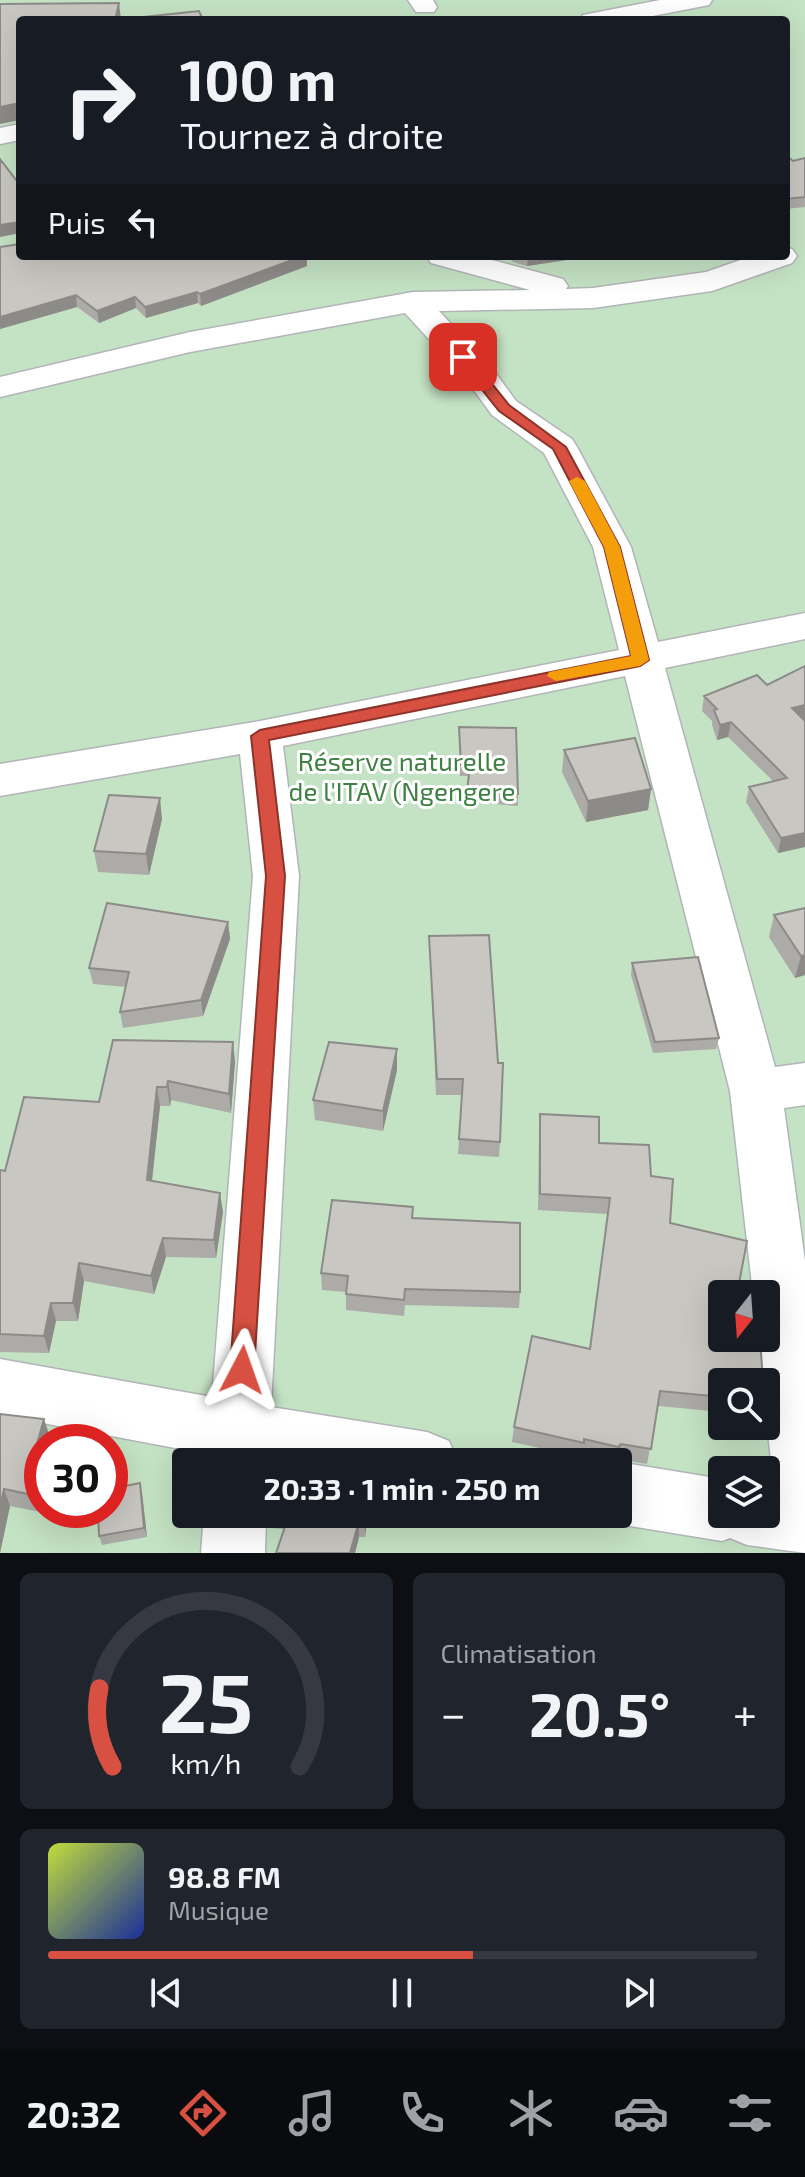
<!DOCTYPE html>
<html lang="fr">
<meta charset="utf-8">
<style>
body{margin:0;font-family:"Exo 2",sans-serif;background:#20242c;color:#f1f3f6;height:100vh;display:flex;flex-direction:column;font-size:30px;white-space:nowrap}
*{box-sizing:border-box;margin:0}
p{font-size:26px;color:#9ea1a6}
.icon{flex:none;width:44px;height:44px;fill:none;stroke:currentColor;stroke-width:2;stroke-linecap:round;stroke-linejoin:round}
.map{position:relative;height:1553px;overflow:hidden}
.side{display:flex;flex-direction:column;gap:20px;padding:20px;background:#0d0f14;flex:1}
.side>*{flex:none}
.hud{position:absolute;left:16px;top:16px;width:774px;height:244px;border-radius:8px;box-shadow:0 8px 32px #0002;background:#171b24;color:#f1f3f6;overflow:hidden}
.needle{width:52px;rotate:197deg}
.buttons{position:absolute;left:708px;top:1280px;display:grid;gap:16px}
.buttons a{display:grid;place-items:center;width:72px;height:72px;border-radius:8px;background:#171b24;box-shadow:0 8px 32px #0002;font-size:40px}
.speed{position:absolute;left:24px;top:1424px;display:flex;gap:16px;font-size:40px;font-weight:700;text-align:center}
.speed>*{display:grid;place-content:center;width:104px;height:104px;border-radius:50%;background:#171b24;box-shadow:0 8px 32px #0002;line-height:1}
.speed .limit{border:12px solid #d22;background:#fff;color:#111}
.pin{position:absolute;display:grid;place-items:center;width:68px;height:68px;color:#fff;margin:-34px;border-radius:16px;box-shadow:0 4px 12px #0006}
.me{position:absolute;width:88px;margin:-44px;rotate:4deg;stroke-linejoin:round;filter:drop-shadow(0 0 6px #0008)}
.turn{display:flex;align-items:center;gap:28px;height:168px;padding:0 32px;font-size:36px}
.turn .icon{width:104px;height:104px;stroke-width:2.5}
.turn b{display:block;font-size:56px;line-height:68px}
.then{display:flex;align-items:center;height:76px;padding:0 32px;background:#0003;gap:16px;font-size:30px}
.big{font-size:60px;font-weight:700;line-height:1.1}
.side .card{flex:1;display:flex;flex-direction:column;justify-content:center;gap:12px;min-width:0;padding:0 28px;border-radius:12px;background:#20242c}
.side .dial{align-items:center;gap:0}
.dial svg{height:208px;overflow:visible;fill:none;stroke:#363941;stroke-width:7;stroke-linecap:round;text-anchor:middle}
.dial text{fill:#f1f3f6;stroke:none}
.song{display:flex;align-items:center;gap:24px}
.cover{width:96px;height:96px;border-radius:12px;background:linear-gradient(135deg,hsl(70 70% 55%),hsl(230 70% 35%))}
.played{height:8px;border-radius:4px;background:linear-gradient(90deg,#d75041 60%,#363941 60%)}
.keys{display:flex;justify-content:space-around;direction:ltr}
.heat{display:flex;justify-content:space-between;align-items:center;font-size:44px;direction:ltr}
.side .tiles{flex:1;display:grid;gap:20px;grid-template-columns:1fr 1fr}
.card:last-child{grid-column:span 2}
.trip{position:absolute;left:172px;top:1448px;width:460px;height:80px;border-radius:8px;background:#171b24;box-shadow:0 8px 32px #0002;font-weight:700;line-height:80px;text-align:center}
.menu{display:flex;height:128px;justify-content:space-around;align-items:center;background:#090b0e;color:#9ea1a6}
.menu .icon{width:56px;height:56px}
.menu .current{color:#d75041}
.menu b{font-size:36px;color:#f1f3f6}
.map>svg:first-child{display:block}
.green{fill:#c4e2c4;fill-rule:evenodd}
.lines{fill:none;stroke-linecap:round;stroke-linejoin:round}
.minor-casing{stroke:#b2b5b8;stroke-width:3}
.minor{fill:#fff;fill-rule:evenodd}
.wall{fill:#adaba7}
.shaded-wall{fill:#8d8b88}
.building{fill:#c9c7c2;stroke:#8d8b88;stroke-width:2}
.route{fill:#d75041;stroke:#8c342a;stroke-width:2}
.slow{fill:#f59e0b}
.labels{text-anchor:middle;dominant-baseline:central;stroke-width:6;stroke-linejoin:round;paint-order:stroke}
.park-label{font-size:26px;fill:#3e8143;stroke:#fff}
</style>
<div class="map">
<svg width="805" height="1553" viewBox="0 0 805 1553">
<rect width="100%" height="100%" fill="#edece5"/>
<path class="green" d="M0 0H805V1553H0ZM20 20H786V256H20ZM722 1294H766V1338H722ZM722 1382H766V1426H722ZM42 1442H110V1510H42ZM186 1462H618V1514H186ZM722 1470H766V1514H722Z"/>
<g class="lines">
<g class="minor-casing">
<path id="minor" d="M408 0H433L437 7 434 12H416Z
M660 0H712L709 5 632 20H579L583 15Z
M20 124V140L0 144V128Z
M786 248 792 249 797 256 792 263 712 291 593 308 439 311 492 368 516 401 572 439 577 447 631 547 658 642 805 613V639L665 668 775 1067 805 1063V1105L784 1108 805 1261V1553L747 1545 730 1538 722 1541 618 1524 596 1514H618V1462L722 1479V1514H766V1486L774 1487 766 1415V1382H762L757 1338H766V1294H753L730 1091 625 676 283 746 299 876 271 1407 427 1432 449 1441 458 1462H206L207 1454 0 1415V1359L212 1397 253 876 240 754 0 796V764L260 721 619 650 593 547 544 453 492 415 468 382 405 313 190 352 0 397V377L190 332 413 292 530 290 431 263 426 256H477L563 279 568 286 566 289 593 288 706 272 752 256H786Z
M204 1514H266L265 1553H201Z"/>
</g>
<use href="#minor" class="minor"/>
</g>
<path class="wall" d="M786 155 793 161 805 158V207L786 209Z
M0 247 307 266 201 306 198 303 146 318 136 308 99 323 77 307 0 329Z
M508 256H593L527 266 513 262Z
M805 666V719H804L805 847 778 853 746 802 749 787 773 781 728 737 717 740 712 725V721L702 711 704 696 767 685Z
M459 727 518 794V806L467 802 469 776H460Z
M564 750 651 789 648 810 586 822 562 772Z
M162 819 149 875 98 872 94 851Z
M805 908V975L795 978 769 937 774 915Z
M228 922 230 939 203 1016 123 1028 120 1012 126 987 93 984 89 968Z
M429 936 500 1142 499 1157 458 1154 462 1095H436Z
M632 963 719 1038 716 1049 653 1053 631 975Z
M235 1061 231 1113 171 1100 170 1106H160L152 1181 223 1212 216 1258 166 1257 154 1294 84 1281 78 1321H56L49 1353 0 1352V1170L5 1171 99 1102Z
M397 1070 383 1131 315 1120 313 1100Z
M540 1114 599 1143 651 1176 670 1223 737 1294 722 1382V1412L658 1406 647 1464 618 1459 615 1462 582 1454 581 1457 512 1442 514 1427 590 1349 608 1214 538 1210 539 1130Z
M413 1218 520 1292 519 1308 405 1305 404 1316 346 1310V1292L322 1290 321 1273Z
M0 1414 50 1437 48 1442H42V1510H74L72 1518 10 1506 0 1553Z
M140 1483 142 1493 147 1537 102 1545 99 1536Z
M267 1514H368L365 1537H359L355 1553H276L284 1529 269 1528Z"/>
<path class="shaded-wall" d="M119 3 121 20H115Z
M20 103V120L0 124V107Z
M20 222V233L0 237V225Z
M303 256H307V266L201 306 200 294Z
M528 256H593L527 266Z
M197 292 198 303 146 318 145 307Z
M76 295 77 307 0 329V317Z
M135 297 136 308 99 323 97 311Z
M805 705V719L788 723 792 708Z
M731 722 728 737 717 740 720 725Z
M651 789 648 810 586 822 588 801Z
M160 798 162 819 149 875 146 854Z
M805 833V847L778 853 781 838Z
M228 922 230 939 203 1016 201 1000Z
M805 955V975L795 978 801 956Z
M233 1042 235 1061 231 1113 229 1094Z
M397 1049V1070L383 1131V1111Z
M168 1081 171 1100 170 1106 167 1087Z
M157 1087 160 1106 150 1198 147 1180Z
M220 1193 223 1212 216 1258 214 1240Z
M163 1238 166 1257 154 1294 151 1276Z
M79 1263 84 1281 78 1321 73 1303Z
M51 1303 56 1321 49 1353 44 1336Z
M44 1419 50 1437 48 1442H42V1464L35 1451Z
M621 1444 618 1459 615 1462 618 1447Z
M140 1483 142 1493 147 1537 144 1528Z
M4 1489 10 1506 0 1553V1506Z
M69 1510H74L72 1518Z
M366 1514H368L365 1537V1522Z
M359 1521V1537L355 1553H350Z"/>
<path class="building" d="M119 3 115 20 199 11 203 20H20V103L0 107V4Z
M786 155 793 161 805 158V197L786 199Z
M0 159 20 185V222L0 225Z
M20 244V256H303L200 294 197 292 145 307 135 297 97 311 76 295 0 317V247Z
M805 666V705L792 708 805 721V833L781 838 749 787 787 778 731 722 720 725 714 710 717 709 704 696 757 675 767 685Z
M459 727 516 728 518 794 467 791 470 765H461Z
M635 738 651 789 588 801 564 750Z
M109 795 160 798 146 854 94 851Z
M107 903 228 922 201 1000 120 1012 129 972 89 968Z
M805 908V955L801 956 774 915Z
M489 935 498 1063H503L500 1142 459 1139 463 1079H437L429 936Z
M698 957 719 1038 655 1042 632 963Z
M113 1040 233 1042 229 1094 168 1081 167 1087H157L147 1180 220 1193 214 1240 163 1238 151 1276 79 1263 73 1303H51L44 1336 0 1334V1170L5 1171 24 1097 99 1102Z
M329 1042 397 1049 383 1111 313 1100Z
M540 1114 599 1117V1143L649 1145 651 1176 673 1179 670 1223 747 1241 737 1294H722V1338H760L763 1382H722V1397L660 1391 651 1449 621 1444 618 1447 584 1439V1443L514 1427 532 1336 590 1349 610 1198 540 1194Z
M332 1200 413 1207 412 1218 520 1223V1292L405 1289 404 1300 346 1294 348 1276 321 1273Z
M0 1414 44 1419 35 1451 42 1452V1497L4 1489 0 1506Z
M272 1449 372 1458 371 1462H270Z
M140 1483 144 1528 99 1536 98 1510H110V1489Z
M283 1514H366L365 1522 359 1521 350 1553H276L289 1515Z"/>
<path class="route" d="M463 353 468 354 509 405 566 447 620 547 649 660 640 666 269 740 285 876 254 1370 250 1378 242 1381 233 1378 230 1370 266 876 251 736 260 730 631 656 604 547 553 449 499 411 456 357Z"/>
<path class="slow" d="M577 477 585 481 620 547 649 660 640 666 556 681 547 676 549 672 631 656 604 547 569 481Z"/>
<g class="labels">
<g class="park-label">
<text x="402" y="760">Réserve naturelle<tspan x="402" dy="30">de l'ITAV (Ngengere</tspan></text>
</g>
</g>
</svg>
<div class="buttons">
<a><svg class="needle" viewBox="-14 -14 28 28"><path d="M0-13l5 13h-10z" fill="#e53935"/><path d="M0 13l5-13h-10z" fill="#9ea1a6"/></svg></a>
<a><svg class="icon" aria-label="search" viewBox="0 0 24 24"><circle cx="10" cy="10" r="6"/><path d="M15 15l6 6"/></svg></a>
<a><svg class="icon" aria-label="layers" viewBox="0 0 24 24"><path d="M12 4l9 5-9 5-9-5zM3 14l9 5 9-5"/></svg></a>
</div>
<div class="speed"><div class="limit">30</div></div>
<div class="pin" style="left:463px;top:357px;background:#d93025"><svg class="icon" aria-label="arrive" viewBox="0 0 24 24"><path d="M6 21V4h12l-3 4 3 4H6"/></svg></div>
<svg class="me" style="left:242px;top:1370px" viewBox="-20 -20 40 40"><path d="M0-17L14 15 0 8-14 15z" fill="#d75041" stroke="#fff" stroke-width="4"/></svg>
<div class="trip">20:33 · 1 min · 250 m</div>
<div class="hud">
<div class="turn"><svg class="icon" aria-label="right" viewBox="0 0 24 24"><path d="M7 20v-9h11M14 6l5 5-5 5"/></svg><div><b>100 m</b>Tournez à droite</div></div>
<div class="then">Puis<svg class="icon" aria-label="left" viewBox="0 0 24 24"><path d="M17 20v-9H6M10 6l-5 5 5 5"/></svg></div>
</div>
</div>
<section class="side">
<div class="tiles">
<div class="card dial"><svg viewBox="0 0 100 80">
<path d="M14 69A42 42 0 1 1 86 69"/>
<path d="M14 69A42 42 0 0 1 9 39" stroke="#d75041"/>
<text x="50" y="56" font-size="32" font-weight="700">25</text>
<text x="50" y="72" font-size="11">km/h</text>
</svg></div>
<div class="card"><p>Climatisation</p>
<div class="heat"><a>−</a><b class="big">20.5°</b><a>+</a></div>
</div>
<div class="card">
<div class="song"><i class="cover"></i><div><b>98.8 FM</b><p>Musique</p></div></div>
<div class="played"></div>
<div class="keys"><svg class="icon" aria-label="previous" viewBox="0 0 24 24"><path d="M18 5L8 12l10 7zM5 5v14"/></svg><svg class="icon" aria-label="pause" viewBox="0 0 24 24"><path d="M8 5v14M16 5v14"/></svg><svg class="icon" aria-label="next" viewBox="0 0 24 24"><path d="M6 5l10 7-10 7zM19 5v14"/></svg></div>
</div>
</div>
</section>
<nav class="menu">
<b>20:32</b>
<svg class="icon current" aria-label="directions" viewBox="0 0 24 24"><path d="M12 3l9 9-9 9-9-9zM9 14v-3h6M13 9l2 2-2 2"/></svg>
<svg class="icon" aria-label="music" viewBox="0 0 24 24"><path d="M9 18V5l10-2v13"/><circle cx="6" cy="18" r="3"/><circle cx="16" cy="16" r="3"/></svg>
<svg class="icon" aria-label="phone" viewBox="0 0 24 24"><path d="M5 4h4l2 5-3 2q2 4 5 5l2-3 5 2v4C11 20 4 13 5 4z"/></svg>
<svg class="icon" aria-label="climate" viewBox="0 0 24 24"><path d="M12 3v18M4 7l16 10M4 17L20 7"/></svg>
<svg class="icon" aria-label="car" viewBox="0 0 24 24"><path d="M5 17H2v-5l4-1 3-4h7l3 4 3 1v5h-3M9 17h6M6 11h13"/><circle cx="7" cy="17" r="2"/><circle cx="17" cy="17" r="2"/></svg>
<svg class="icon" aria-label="filters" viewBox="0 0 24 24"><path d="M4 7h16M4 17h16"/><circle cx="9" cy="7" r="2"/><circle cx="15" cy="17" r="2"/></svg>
</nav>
